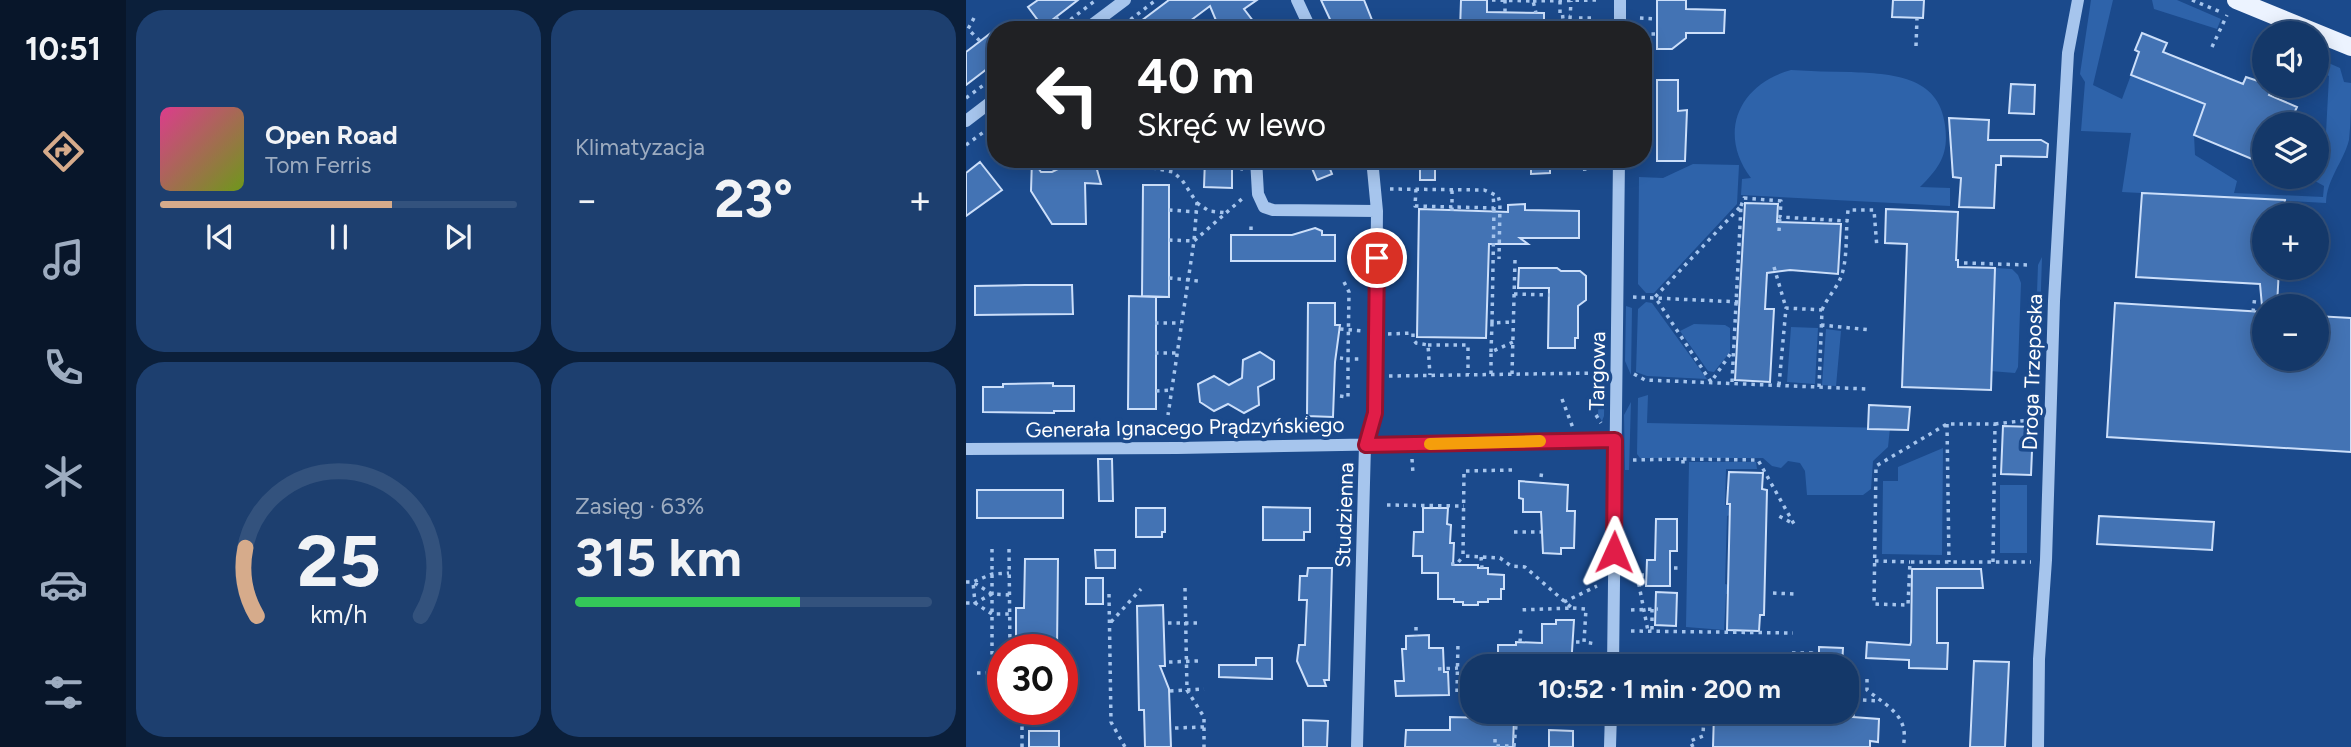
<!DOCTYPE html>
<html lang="pl">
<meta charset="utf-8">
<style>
body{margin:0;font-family:Figtree,sans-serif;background:#1d3f6f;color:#f1f3f6;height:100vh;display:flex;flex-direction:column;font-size:26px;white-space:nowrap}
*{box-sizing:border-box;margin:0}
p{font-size:23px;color:#9dacc0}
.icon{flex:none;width:38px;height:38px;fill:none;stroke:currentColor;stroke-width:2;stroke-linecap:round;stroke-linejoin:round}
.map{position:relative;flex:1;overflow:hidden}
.side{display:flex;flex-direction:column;gap:10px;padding:10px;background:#0b1f3a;width:840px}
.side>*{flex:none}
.guide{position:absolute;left:21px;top:21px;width:665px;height:147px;border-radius:28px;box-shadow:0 4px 18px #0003,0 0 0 2px #33527d;background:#202124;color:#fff;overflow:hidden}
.fabs{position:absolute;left:1286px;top:21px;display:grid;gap:14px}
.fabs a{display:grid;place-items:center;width:77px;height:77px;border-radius:50%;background:#143869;box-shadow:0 4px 18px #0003,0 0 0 2px #33527d;font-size:35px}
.speed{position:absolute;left:21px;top:634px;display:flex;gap:14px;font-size:35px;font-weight:700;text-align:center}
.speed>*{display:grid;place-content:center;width:91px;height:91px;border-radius:50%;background:#143869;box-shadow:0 4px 18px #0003,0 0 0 2px #33527d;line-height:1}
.speed .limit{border:10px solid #d22;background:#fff;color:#111}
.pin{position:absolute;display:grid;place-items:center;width:60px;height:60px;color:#fff;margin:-30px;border:4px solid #fff;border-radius:50%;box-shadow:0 2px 7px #0007}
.me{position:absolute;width:77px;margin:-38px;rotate:1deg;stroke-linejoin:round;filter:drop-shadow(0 0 5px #0008)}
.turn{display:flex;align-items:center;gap:24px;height:147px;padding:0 35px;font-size:32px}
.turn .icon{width:91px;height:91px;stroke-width:2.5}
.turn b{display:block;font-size:49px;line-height:60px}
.big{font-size:52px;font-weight:700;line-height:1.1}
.side .widget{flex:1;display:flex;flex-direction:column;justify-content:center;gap:10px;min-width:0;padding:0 24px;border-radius:28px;background:#1d3f6f}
.side .dial{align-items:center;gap:0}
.dial svg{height:182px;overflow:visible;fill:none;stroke:#33527d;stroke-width:7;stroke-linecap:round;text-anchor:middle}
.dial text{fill:#f1f3f6;stroke:none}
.song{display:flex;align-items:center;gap:21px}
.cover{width:84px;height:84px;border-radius:10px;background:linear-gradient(135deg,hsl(330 70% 55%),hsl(80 70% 35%))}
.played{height:7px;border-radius:4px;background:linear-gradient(90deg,#d6ab8b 65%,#33527d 65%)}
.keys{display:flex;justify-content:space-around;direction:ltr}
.heat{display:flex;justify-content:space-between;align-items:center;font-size:38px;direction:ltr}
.charge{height:10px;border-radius:5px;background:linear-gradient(90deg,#34c759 63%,#33527d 0)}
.side .tiles{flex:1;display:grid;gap:10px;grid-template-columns:repeat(2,1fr)}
.trip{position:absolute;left:494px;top:654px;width:399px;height:70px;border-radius:28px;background:#143869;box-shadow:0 4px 18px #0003,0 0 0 2px #33527d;font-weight:700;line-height:70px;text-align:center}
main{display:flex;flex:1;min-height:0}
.menu{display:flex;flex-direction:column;width:126px;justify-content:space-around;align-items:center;background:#08162a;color:#9dacc0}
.menu .icon{width:49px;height:49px}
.menu .selected{color:#d6ab8b}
.menu b{font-size:32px;color:#f1f3f6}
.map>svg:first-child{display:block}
.green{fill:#2e63aa}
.building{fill:#4373b4;stroke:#ccdffa;stroke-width:2}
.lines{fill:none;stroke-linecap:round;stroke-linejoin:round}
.path{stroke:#a6c5ed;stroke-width:3.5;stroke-dasharray:3.5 5;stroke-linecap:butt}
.minor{stroke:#a6c5ed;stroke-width:12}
.major{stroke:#ecf3ff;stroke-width:18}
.route-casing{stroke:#92132f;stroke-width:18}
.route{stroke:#e11d48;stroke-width:12}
.slow{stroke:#f59e0b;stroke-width:12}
.labels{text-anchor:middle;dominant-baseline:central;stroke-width:7;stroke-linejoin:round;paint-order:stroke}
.street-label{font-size:21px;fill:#fff;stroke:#1b4a8c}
</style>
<main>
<nav class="menu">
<b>10:51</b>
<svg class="icon selected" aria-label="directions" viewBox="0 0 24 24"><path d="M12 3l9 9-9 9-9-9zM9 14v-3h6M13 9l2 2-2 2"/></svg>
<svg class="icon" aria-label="music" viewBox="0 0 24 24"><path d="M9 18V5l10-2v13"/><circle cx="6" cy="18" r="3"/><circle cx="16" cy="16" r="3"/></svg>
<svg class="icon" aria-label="phone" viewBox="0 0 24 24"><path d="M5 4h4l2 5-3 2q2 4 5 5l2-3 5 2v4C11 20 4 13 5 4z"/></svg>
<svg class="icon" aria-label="climate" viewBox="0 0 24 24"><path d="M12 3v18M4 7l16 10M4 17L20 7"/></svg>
<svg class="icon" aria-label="car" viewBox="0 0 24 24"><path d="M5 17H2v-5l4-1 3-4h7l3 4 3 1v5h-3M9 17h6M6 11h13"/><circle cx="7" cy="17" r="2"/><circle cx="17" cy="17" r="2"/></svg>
<svg class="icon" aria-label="filters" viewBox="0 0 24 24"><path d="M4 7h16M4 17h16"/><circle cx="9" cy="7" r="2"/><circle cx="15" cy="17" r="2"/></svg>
</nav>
<section class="side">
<div class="tiles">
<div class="widget">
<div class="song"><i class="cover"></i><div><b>Open Road</b><p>Tom Ferris</p></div></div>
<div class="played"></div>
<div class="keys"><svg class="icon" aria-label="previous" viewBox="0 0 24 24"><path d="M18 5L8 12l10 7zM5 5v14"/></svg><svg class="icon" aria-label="pause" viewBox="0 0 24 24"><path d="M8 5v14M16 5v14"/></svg><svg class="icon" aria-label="next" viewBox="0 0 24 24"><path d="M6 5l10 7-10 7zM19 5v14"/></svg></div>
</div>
<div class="widget"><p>Klimatyzacja</p>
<div class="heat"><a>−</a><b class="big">23°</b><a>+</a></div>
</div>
<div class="widget dial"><svg viewBox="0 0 100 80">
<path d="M14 69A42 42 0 1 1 86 69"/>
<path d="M14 69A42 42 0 0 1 9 39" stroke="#d6ab8b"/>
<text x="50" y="56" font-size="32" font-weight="700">25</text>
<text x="50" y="72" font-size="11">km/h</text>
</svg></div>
<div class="widget"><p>Zasięg · 63%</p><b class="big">315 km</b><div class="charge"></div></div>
</div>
</section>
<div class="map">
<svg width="1385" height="747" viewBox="0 0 1385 747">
<rect width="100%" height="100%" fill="#1b4a8c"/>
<path class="green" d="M1125 0H1147L1127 85 1156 99 1165 75 1239 104 1228 135 1229 155 1271 181 1268 193 1357 197 1358 186 1349 181 1358 171 1363 76 1354 71V63L1351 61V58L1374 68 1378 82 1385 83C1385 102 1385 122 1383 140 1377 163 1361 178 1360 203L1156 192 1165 133 1115 131 1119 82 1114 74Z
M1186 0H1211L1255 19 1251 29 1188 9Z
M825 70C845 71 865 72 885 72 924 74 973 75 979 125 983 154 974 167 954 187L984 188V206L775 195 776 179 785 178C751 133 773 84 825 70Z
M727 164 773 165 771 204 688 293H680L672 284 673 177 697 178Z
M1076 257 1072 381 1068 375 1072 265Z
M1029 268 1046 269 1052 275 1055 283 1052 367 1049 373 1024 371Z
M680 302 686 303 741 379 681 376 670 372 672 309Z
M660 306 666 308 665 375 659 361Z
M728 324 759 325 764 328V352L748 372 742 371 714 331Z
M825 327 852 328 849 384 821 382Z
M860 329 875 331 870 386 856 385Z
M634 361 639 365 638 416 636 421 632 415Z
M682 395 681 423 924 428 922 447 907 461 905 489 897 495H841L839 471 834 463 822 461 815 468 806 466 797 458H674L671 454 672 398Z
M665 402 663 470H659L658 415Z
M977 448 976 555 916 554 917 481H932V467Z
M723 462H790L791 469H760L759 505 764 506V515L761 516 759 584 763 585V594H760L758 630 720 627Z
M1034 485H1061V553H1034Z"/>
<path class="building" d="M72 0H112L77 27 62 7Z
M203 0H291L278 9 294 30H254L244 6 212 30H163Z
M355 0H398L410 30H369Z
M495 0H521V12L578 13V30H494Z
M691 0H720V9L759 10 758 33H720V38L706 49H691Z
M927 0H958L957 18 926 17Z
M30 29V62L0 85V52Z
M1176 33 1201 43 1197 52 1277 84 1280 77 1298 83V86H1307L1303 95 1331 107 1323 124H1298V164L1228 135 1239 104 1165 75 1173 52 1169 50Z
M691 80H712V111L721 110 719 161H691Z
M1045 84 1069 85 1068 114 1043 113Z
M983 118 1023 120 1022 140H1075L1082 144 1081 157 1035 156V165H1030L1028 208 993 207 995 178 987 177Z
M66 159 75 172H86L102 164 99 159H128L135 184 119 183 120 224H86L65 191Z
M239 159H266V188L238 187Z
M342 159H360L366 174 351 180Z
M565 159H584V173L565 174Z
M14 162 36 190 0 216V173Z
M454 164H469V180H454Z
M177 185H203V297L176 296Z
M1176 193 1319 200 1317 215H1298V268H1313L1311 306H1296L1294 284 1170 277Z
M779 203 812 204 811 222 875 224 872 274 824 270 801 273 799 309H808L804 382 769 380Z
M559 204V210L613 211V238H554L562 244H523L520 338 451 337 453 209 542 212V205Z
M920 209 992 212 990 260H992V267L1029 268 1025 390 936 387 941 244 919 243Z
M349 228 356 231V235H369V261H265V235H326Z
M553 268H591L595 271H614L620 276V300L612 306V338H609V348H582L583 288H552Z
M59 285H106L107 314 9 315V286Z
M163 296 190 297V409H162Z
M342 303H369V325H374L369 362 367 417 341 416Z
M1149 303 1298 312V359H1351V316L1385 318V452L1141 437Z
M294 352 308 361V379L292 387 293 405 278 413 262 404 248 411 234 402 232 384 248 376 263 385 276 378 277 360Z
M87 383V386H108V411H88V413L17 412V387H37V384Z
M903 405 944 407 942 430 902 429Z
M1037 426 1067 427 1065 475 1035 474Z
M132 459H146L147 501H133Z
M763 472 797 473 796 489 801 490 798 615H794L793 631 761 630 764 504H761Z
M553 481 602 485 601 511H609L608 548H595V554L577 553 575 512H557V499L553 498Z
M11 490H97V518H11Z
M297 507 344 508V532H338V540H297Z
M170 508H199V532H196V537H170Z
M457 508H482L481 524 485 525 484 543H488L487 565H512V568H522V574L538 575V589H535V599H522V602H512V605H497V602H488V599H472V573H456V556H447L448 532H457Z
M1133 516 1248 522 1246 550 1131 544Z
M690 519H711V551H704V586H680L681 560H689Z
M129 550H149V568H130Z
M59 559H92L91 649H50V608H58Z
M342 568H366L363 680H358L360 686H342L331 661 333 645H339L340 621 341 600H333L334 576H341Z
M946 569H1015L1017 588H971V643H982L981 669 943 668V660L900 658 901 642 944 645 945 642Z
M120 578H137V604H120Z
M690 592 711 593 710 626 689 625Z
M197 605 199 666H194L203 689 205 747H179L178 710H173L171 606Z
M590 620H608L605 667H539V663H532V645H550V642L576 643V624H590Z
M463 635V648H477L478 672H482L483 695 430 696 429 681H438L436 649H440V636Z
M853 647 877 648 876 666 853 665Z
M290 658H306V679L253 677V665H290Z
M1008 661 1043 662 1039 747H1004Z
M522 712 540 713 539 718H548L547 747H439L440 730H484V717L522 718Z
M748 713 819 714V721L847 722V714L913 719 912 742 904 741V747H747Z
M337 720 362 721 361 747H337Z
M583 730 607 731V747H583Z
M63 731H93V747H63Z"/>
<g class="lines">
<path class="path" d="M526 0 567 1 570 13
M539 0V12
M1226 0 1257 13
M567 1 632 0
M594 1V17L604 16
M90 17 96 26
M8 18 2 29 14 41
M613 18H628
M674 18 691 19
M604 19 605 1
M91 30 130 0
M151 30 190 0
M677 34H691
M950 46 951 18
M1246 47 1261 15
M0 98 30 76
M0 145 30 123
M618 159 619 175
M178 166 207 172 216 180 231 203 228 241 202 415
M266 168 277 169
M424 189 518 190 532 196 534 203 533 259
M450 189 449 206 528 208 527 194
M231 203 243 211 261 213
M775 206 778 198 815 201 814 217 881 221 882 210H908L911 248
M203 210 231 212
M486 211V190
M285 230V223
M813 231 814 217
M203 240 228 241 277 198
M998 263 1064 265
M808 267 820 308
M203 278 232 281
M378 282 383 292 382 359H397
M548 294 584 295
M667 297 774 302
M856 310C861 298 870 289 875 277 881 261 880 239 881 221
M1287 312 1289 296
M189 323H215
M526 323 528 208
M855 325 905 330
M374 329 396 331
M422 334 447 333V339L450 343 462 345 464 375
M462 345H502V374
M525 352 526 323 547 322
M189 353H211
M525 374V352L547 342
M546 374 549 260
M668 374 679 380 901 389
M423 376 631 373
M766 382 775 206 689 297 745 382 767 350
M813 385 820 308 856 310 853 387
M190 391 205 390
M374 396 382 397V359L374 358
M596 399 607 428
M630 415 635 423
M981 424 983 562
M1029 424 1072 419
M446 459 447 474
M717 459 792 460 828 524 809 514
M667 460 717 459V466
M546 470 498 471 497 556 534 558 545 566 559 567 606 608 552 610
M575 477 576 470
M421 505 498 506
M548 532H575
M26 549V689L37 690
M43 549 44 649
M515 557 516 568
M909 561 944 562
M1027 562 1029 424H981L910 466 908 604 942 605 944 562H1065
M485 564H491L497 556
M708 568H715
M666 575H683
M671 575 682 631
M0 582H7L26 574 43 573
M219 588 221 690 238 717V747
M807 593 828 594
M26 594 7 582 9 603 26 594 44 595
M143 594 145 722 159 747
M598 602 631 586
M0 603H9L26 614H44
M607 608 620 609 618 642 630 644
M686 609V632
M665 610 692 609
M145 622 175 589
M202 623H232
M450 627V636
M665 631 827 633
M554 642 555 627
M610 642H618
M826 653H846V667
M203 662 232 661
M472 669 492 668
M11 673H37
M901 679V690C922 707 944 716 937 747
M204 691 238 689
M491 692 492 642
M880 699 913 701
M45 709V715
M815 712V713
M852 712 853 714
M887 716 888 700
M209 728 238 727
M529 739V746H548L551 715
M56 747V716
M727 747 724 741 737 736 738 712"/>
<path class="minor" d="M331 0 345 30
M119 30 159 0
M654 30V0
M0 121 30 98
M290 159 292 194 298 207 307 210 411 211
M0 449 211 448 649 440
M647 667 653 159
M391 747 399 445 409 413 411 211 406 159
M644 747 645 712
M1072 747 1073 659 1080 560 1088 301 1102 53 1112 0"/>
<path class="major" d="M1270 0 1385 47"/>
</g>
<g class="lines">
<g class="route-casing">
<path id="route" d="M411 258 409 413 400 445 649 440 648 552"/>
</g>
<use href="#route" class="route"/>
<path class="slow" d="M464 444 574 441"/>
</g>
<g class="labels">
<g class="street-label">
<text transform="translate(631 371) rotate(-89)">Targowa</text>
<text transform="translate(1066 372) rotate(-88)">Droga Trzeposka</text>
<text transform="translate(219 427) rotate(-1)">Generała Ignacego Prądzyńskiego</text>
<text transform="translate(378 515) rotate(-88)">Studzienna</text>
</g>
</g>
</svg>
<div class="fabs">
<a><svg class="icon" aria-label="sound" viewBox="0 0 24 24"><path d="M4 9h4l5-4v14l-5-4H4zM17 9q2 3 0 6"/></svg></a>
<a><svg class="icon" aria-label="layers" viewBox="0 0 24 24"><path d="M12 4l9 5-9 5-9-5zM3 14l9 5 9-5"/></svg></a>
<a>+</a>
<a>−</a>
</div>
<div class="speed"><div class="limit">30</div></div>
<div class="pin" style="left:411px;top:258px;background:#d93025"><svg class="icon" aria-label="arrive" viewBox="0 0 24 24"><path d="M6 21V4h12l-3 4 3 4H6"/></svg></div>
<svg class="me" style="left:648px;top:552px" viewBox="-20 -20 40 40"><path d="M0-17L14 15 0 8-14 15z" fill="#e11d48" stroke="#fff" stroke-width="4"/></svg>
<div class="trip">10:52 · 1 min · 200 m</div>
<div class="guide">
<div class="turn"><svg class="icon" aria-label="left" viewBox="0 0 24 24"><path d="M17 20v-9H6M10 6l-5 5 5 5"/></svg><div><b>40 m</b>Skręć w lewo</div></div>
</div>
</div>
</main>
